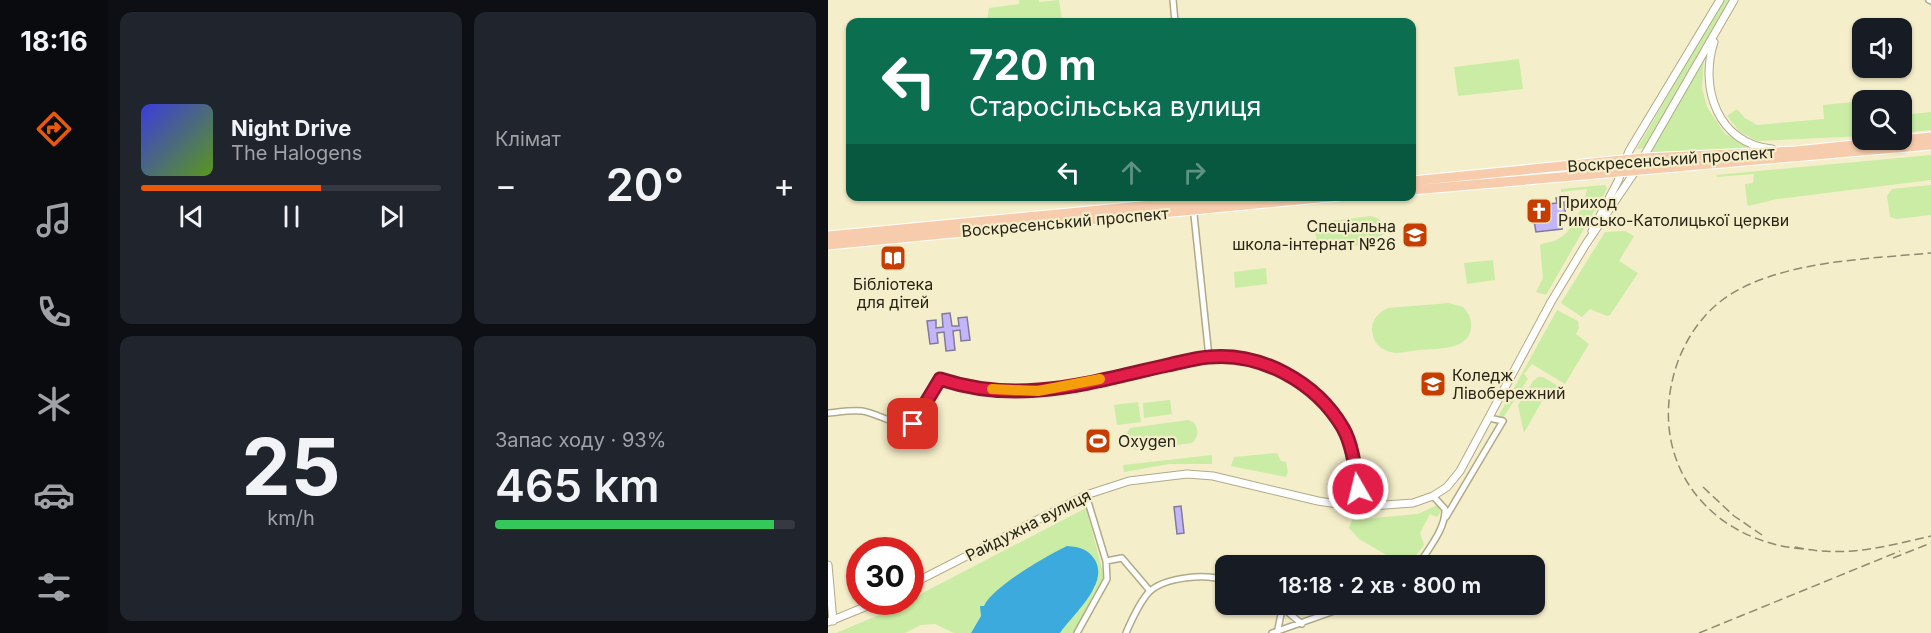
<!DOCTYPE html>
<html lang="uk">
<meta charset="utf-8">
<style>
body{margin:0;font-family:Inter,sans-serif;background:#20242c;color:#f1f3f6;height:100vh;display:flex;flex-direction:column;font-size:22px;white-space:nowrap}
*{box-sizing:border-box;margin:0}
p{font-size:20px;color:#9ea1a6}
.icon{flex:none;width:33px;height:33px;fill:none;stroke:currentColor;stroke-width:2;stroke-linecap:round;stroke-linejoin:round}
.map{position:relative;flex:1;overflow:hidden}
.panel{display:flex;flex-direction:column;gap:12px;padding:12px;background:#0d0f14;width:720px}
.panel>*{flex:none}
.top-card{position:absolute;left:18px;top:18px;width:570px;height:183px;border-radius:12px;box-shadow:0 2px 4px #0004;background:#0b6e4f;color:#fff;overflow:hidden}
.tools{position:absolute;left:1024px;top:18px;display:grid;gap:12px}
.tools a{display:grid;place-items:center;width:60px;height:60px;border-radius:12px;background:#171b24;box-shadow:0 2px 4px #0004;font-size:30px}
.speed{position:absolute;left:18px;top:537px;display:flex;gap:12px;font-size:30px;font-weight:700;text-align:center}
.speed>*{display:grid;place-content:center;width:78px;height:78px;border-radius:50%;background:#171b24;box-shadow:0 2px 4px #0004;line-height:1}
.speed .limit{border:9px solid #d22;background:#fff;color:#111}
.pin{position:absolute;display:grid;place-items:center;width:51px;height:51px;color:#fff;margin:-26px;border-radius:12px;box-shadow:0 3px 9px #0006}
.me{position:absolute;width:66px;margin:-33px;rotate:352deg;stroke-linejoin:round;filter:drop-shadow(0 0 4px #0008)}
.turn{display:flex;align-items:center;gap:21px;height:126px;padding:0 24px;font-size:27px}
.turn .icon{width:78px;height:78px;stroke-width:2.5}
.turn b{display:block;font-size:42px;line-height:51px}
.lanes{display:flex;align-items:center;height:57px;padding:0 24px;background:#0003;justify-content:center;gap:30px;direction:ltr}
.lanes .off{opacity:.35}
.big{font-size:45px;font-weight:600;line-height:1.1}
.panel .card{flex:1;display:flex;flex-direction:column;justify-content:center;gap:9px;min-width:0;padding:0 21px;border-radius:12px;background:#20242c}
.panel .dial{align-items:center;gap:0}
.dial b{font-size:78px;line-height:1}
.song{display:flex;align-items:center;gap:18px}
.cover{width:72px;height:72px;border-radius:9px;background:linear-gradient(135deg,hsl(240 70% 55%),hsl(90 70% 35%))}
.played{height:6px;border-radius:3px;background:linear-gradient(90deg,#ea580c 60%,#363941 60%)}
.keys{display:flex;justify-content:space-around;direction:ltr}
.heat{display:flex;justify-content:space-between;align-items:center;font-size:33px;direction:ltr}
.charge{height:9px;border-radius:4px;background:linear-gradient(90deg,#34c759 93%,#363941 0)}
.panel .tiles{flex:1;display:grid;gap:12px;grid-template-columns:repeat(2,1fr)}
.trip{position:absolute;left:387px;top:555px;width:330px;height:60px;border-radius:12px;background:#171b24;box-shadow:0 2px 4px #0004;font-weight:600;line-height:60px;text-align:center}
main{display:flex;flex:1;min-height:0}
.dock{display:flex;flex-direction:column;width:108px;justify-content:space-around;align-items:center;background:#090b0e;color:#9ea1a6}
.dock .icon{width:42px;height:42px}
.dock .current{color:#ea580c}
.dock b{font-size:27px;color:#f1f3f6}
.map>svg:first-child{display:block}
.green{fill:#caeca5}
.water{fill:#3caadc}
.building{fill:#c3b5fa;stroke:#817b9a;stroke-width:1.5}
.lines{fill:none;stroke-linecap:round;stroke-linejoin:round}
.minor-casing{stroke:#b1aa88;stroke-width:8}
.tertiary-casing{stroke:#b1aa88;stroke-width:9}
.primary-casing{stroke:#fff;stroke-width:11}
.minor{stroke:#fff;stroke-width:5}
.tertiary{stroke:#fff;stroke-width:7}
.primary{stroke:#f7ccac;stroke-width:9}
.rail{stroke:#8f8a71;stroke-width:1.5;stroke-dasharray:9 4.5;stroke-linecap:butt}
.route-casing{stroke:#92132f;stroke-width:15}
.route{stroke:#e11d48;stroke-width:10}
.slow{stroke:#f59e0b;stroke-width:10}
.labels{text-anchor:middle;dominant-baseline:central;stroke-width:4.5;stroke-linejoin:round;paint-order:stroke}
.street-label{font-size:16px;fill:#282518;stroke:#f5eeca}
.poi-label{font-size:16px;fill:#282518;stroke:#f5eeca;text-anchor:start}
</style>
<main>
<nav class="dock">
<b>18:16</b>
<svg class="icon current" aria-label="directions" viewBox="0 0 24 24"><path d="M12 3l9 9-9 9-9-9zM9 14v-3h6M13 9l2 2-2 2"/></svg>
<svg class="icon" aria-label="music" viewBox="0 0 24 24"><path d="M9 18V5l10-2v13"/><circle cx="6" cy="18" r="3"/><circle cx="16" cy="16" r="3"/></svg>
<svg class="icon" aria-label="phone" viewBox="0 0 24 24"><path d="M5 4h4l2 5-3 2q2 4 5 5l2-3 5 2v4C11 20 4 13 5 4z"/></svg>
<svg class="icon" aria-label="climate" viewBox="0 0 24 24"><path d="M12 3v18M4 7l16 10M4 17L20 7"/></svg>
<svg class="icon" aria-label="car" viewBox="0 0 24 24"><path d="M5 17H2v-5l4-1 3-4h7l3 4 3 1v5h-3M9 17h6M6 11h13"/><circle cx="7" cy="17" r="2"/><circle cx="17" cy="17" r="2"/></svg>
<svg class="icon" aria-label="filters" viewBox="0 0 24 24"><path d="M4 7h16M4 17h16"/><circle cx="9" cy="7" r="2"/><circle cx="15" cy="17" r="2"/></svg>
</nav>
<section class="panel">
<div class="tiles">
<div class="card">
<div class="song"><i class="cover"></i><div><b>Night Drive</b><p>The Halogens</p></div></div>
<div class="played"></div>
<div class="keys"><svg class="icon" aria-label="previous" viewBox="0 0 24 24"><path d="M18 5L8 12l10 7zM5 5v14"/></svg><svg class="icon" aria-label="pause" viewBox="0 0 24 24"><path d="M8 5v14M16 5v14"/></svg><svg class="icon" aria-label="next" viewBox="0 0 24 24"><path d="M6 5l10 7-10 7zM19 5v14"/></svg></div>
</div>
<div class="card"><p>Клімат</p>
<div class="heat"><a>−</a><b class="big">20°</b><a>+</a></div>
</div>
<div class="card dial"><b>25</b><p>km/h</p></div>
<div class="card"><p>Запас ходу · 93%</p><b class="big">465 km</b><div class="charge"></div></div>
</div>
</section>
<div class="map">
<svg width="1103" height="633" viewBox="0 0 1103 633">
<rect width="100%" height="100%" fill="#f5eeca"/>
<path class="green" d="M191 0H211V2L231 0 234 20 209 22H159L161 8 191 4Z
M895 0H904L817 148 809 149Z
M876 58 874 88 879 107 897 134 931 149 821 154Z
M691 59 695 89 630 96 626 67Z
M1035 101V136L929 141 912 132 899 116 909 109 917 118 929 125 996 119 995 105Z
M1103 112V130L1074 133V115Z
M1103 155V180L949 199 920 206 919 203 917 184 925 183 926 174 889 177 888 175Z
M777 185 779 189 718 295 708 292 715 278 712 245C716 242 721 243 726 241 745 234 755 207 759 189L733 192V189Z
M1103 185V215L1069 219 1062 217 1059 196 1064 189Z
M543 216 551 219C557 227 557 236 549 243L498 249 489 242 487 231 496 222Z
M797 231 806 236 791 261 810 273 782 315 779 316 762 309 754 317 733 303 777 232Z
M665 260 667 280 639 284 636 263Z
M438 268 439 284 407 288 406 272Z
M621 303 635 307C641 313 644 320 643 328 640 351 609 348 591 350 581 351 569 355 559 351 550 348 544 339 544 329 544 319 551 312 560 308Z
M729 310 750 321 751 328 748 334 761 344 737 384 704 364 696 374 700 379 675 418H673L671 415Z
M710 377H715L735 389 731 394 719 392 696 433 690 405 705 381Z
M342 400 344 414 316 418 315 403Z
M310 402 313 422 289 425 286 405Z
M360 420 365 422C371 428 371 437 364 443L307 450 299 443 298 434 302 428Z
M449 453 453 461 458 462 460 472 458 477 403 466 406 457Z
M384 455V464H341L296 472 295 465Z
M609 505 613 511 609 517 602 514 592 533 596 545 581 565H570L562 557 531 539 521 528 524 520 590 514Z
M258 508 276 576 274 584 245 633H232L268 586 154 610 153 617 143 633H126L107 624 93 625 77 633H8L82 602 83 599Z"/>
<path class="water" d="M239 546C252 547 260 549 267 560 281 584 246 613 232 633H143L153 616 152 606H156C164 587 220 555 239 546Z"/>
<path class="building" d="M728 198H733L734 203 736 202 738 219 734 222V229L708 232 706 221H702L700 203 719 201 720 204 729 203Z
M122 313 124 326H131L130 318 139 317 142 340 133 341 132 330 125 331 127 350 118 351 116 332 109 333 110 343 102 344 99 321 108 320V328L115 327 114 314Z
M353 506 356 533 349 534 346 507Z"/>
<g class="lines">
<g class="minor-casing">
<path id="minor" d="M345 0 347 22
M1101 0 1103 1
M364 196 381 357
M0 413C11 412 23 410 34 411 50 413 73 430 89 422L112 379C155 393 206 395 251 385 341 365 425 327 497 406 522 434 532 469 529 507
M618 517 675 421 661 418
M278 561 294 558 322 591
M588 566 591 564C601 548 618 528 617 509L605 496
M450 604 474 624
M450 629 454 609
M249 633 279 579 278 561 258 495
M298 633C304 619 311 603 321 592 337 577 378 573 398 581
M444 633 526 604"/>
</g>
<g class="tertiary-casing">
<path id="tertiary" d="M886 42C871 88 890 144 944 149
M764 231 790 181 801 151 892 0
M0 565 5 621
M82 585 258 495 301 481 359 474 385 476 490 501 529 507 585 503 605 496 619 487 632 471 723 302 758 244 808 170 906 0
M0 622 49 602"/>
</g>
<g class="primary-casing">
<path id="primary" d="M584 181 815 158 968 151 1103 137
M584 190 1103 145
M0 236 418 196
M0 245 511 196"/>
</g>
<use href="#minor" class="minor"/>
<use href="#tertiary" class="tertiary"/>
<use href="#primary" class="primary"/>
<path class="rail" d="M875 487 906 516 934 535
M967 547C1015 558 1056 547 1103 536
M975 549C880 541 818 461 848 367 856 342 872 317 893 301 945 261 1039 259 1103 253
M1065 558 1103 543
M871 633 1072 551"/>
</g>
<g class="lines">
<g class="route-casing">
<path id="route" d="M85 424 112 379C143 389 179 393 211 390 254 387 298 374 340 365 354 362 367 358 381 357 433 352 488 382 515 428 525 446 527 469 530 489"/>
</g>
<use href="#route" class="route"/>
<path class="slow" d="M164 389 210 391 272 379"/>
</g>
<defs>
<g id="church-square" transform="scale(1.35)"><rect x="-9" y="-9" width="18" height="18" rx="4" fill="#c53e00" stroke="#f5eeca"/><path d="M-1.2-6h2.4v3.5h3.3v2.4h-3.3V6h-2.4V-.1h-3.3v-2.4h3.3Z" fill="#fff"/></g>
<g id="school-square" transform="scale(1.35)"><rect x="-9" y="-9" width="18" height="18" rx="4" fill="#c53e00" stroke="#f5eeca"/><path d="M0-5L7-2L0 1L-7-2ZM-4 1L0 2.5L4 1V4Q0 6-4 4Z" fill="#fff"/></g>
<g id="library-square" transform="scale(1.35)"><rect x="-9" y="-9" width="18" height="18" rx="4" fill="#c53e00" stroke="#f5eeca"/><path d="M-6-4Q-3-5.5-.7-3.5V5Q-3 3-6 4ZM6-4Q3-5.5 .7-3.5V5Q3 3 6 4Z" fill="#fff"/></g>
<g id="university-square" transform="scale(1.35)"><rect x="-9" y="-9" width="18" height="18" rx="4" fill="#c53e00" stroke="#f5eeca"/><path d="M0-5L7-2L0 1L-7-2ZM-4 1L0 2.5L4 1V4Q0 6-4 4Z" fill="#fff"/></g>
<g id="stadium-square" transform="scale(1.35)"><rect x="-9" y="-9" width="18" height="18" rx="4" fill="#c53e00" stroke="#f5eeca"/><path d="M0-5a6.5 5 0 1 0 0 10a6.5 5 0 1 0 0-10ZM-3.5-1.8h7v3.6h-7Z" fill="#fff"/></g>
</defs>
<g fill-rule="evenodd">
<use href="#church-square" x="711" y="211"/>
<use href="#school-square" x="587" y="235"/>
<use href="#library-square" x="65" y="258"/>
<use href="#university-square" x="605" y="384"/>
<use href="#stadium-square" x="270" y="441"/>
</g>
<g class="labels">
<g class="street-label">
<text transform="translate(843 159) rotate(-4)">Воскресенський проспект</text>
<text transform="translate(237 222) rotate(-5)">Воскресенський проспект</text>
<text transform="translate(200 525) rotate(-27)">Райдужна вулиця</text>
</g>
<g class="poi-label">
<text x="730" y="202">Приход<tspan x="730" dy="18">Римсько-Католицької церкви</tspan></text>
<text x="568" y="226" text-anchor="end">Спеціальна<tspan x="568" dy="18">школа-інтернат №26</tspan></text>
<text x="65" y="284" text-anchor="middle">Бібліотека<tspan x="65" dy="18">для дітей</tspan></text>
<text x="624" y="375">Коледж<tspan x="624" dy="18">Лівобережний</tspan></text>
<text x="290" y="441">Oxygen</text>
</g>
</g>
</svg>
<div class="tools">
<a><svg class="icon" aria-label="sound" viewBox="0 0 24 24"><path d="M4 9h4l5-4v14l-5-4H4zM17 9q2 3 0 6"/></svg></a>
<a><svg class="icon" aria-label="search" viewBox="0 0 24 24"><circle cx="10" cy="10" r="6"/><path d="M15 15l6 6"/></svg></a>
</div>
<div class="speed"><div class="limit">30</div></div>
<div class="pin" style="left:85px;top:424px;background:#d93025"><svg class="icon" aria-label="arrive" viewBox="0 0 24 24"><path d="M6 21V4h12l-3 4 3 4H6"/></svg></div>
<svg class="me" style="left:530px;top:489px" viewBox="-20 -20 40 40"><circle r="17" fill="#e11d48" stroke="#fff" stroke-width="3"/><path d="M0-11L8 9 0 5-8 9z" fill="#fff"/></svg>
<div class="trip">18:18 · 2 хв · 800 m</div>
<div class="top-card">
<div class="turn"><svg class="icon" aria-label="left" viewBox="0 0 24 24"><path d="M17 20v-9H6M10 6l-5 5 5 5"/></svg><div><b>720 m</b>Старосільська вулиця</div></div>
<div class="lanes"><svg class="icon" aria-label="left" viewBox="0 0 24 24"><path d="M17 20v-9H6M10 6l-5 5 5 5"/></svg><svg class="icon off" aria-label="ahead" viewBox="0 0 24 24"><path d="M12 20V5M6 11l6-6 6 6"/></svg><svg class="icon off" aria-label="right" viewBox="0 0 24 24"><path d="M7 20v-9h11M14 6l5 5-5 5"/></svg></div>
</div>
</div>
</main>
